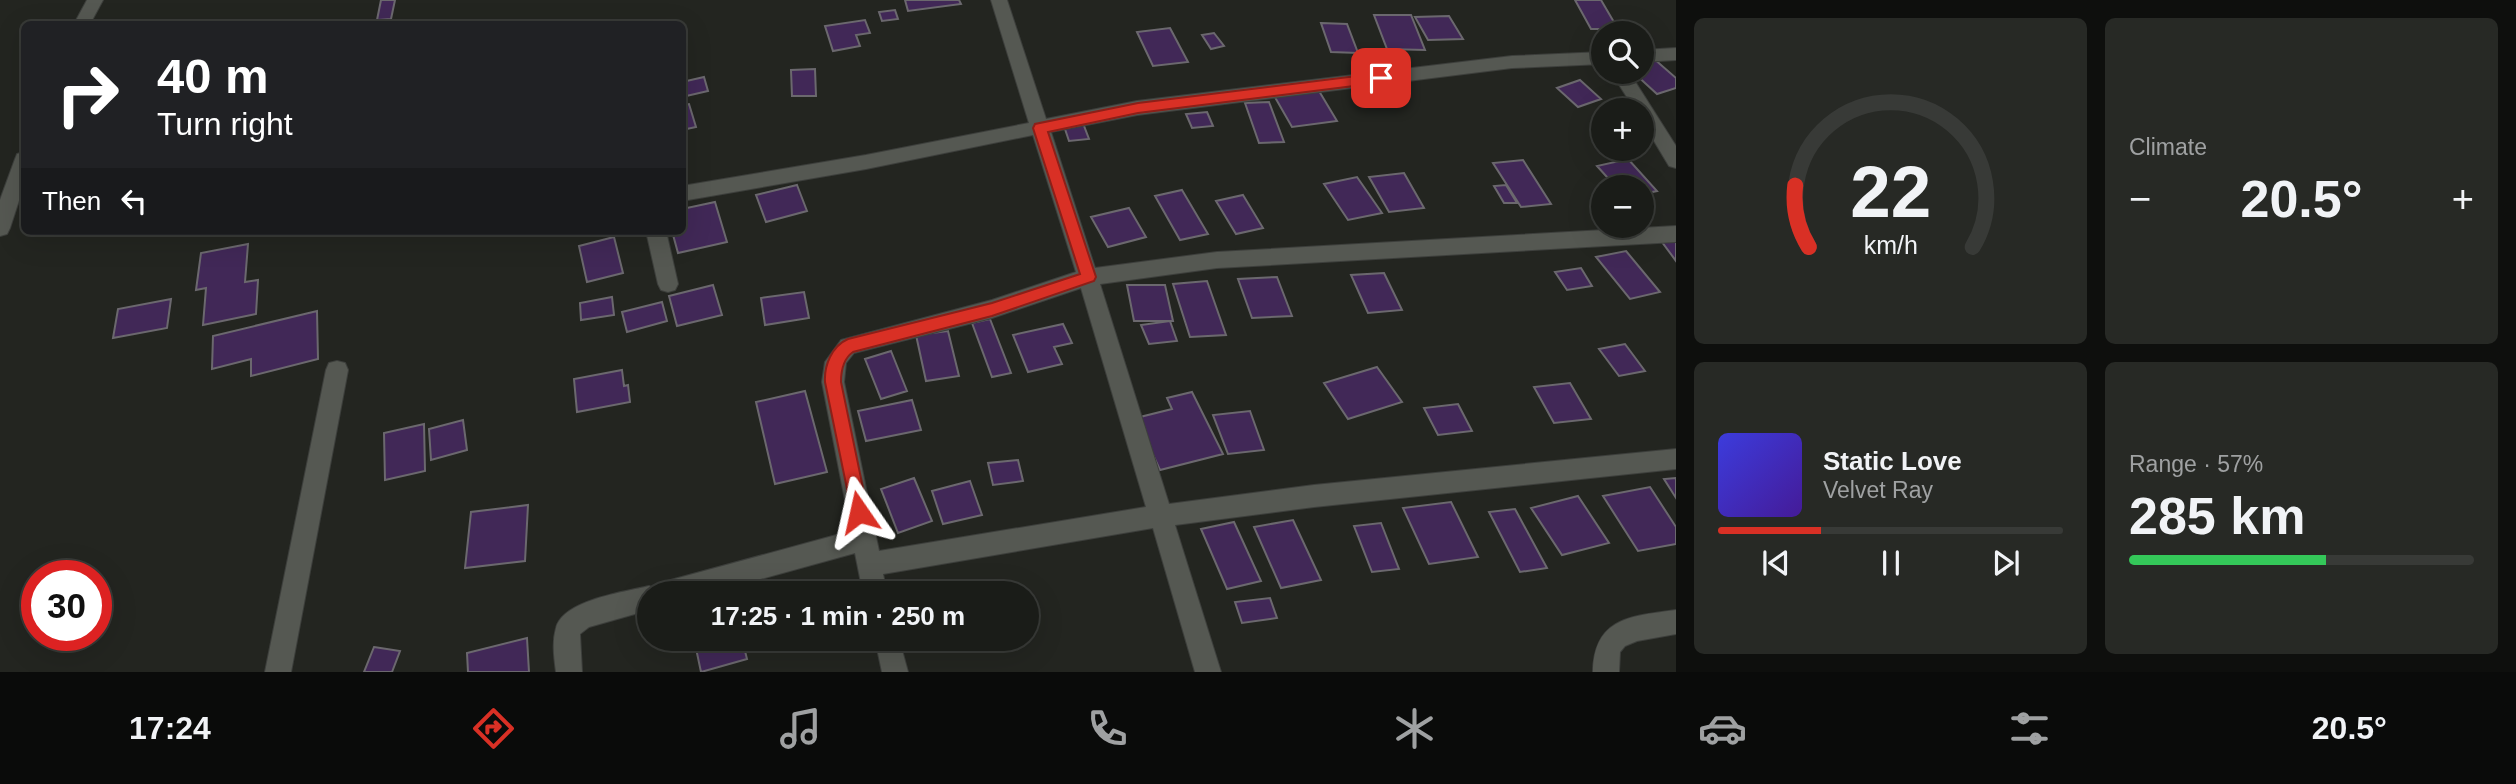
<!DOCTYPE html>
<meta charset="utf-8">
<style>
body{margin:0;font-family:Arial,sans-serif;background:#272925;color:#f1f3f6;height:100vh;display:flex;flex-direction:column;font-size:26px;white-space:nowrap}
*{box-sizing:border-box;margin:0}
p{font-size:23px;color:#9fa1a2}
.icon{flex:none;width:38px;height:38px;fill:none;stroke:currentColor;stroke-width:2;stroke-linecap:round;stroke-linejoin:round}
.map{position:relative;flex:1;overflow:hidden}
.details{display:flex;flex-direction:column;gap:18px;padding:18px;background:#0e0f0d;width:840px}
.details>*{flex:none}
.banner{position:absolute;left:21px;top:21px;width:665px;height:214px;border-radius:10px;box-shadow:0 7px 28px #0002,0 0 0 2px #383a37;background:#202124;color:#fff;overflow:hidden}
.tools{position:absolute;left:1591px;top:21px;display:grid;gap:14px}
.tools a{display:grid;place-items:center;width:63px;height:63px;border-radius:50%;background:#1a1c18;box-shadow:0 7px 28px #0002,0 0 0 2px #383a37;font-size:35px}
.speed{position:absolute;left:21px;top:560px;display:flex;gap:14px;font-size:35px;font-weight:700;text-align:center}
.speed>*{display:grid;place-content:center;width:91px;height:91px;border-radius:50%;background:#1a1c18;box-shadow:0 7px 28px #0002,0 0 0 2px #383a37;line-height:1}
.speed .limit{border:10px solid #d22;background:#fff;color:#111}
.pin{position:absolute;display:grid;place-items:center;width:60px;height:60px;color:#fff;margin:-30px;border-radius:14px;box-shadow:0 4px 10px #0006}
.me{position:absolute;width:77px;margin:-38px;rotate:349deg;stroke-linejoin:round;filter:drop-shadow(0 0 5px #0008)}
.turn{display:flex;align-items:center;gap:24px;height:147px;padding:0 21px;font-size:32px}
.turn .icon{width:91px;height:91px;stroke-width:2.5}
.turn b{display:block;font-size:49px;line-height:60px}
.then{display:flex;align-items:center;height:66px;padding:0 21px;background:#0003;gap:14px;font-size:26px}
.big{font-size:52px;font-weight:700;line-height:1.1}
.details .tile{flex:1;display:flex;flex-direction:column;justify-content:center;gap:10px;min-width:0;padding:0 24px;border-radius:10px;background:#272925}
.details .dial{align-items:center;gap:0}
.dial svg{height:182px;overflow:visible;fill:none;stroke:#383a37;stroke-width:7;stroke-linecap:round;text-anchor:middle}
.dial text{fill:#f1f3f6;stroke:none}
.song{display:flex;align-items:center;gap:21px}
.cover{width:84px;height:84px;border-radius:10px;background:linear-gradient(135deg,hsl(240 70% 55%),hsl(260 70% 35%))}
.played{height:7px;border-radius:4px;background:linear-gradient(90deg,#d93025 30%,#383a37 30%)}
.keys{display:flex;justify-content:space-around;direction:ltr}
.heat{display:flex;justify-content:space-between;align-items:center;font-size:38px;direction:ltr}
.charge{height:10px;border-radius:5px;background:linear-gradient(90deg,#34c759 57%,#383a37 0)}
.details .tiles{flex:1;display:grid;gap:18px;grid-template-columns:repeat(2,1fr)}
.trip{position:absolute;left:637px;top:581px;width:402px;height:70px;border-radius:35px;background:#1a1c18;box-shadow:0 7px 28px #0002,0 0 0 2px #383a37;font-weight:700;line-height:70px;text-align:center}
.tabs{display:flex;height:112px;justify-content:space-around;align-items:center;background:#0a0b0a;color:#9fa1a2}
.tabs .icon{width:49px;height:49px}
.tabs .active{color:#d93025}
.tabs b{font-size:32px;color:#f1f3f6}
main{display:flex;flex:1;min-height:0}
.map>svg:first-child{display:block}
.building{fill:#412857;stroke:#6b686e;stroke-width:2}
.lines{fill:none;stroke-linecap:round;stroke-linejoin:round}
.street-casing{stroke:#3d3f3c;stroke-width:2}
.street{fill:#555852;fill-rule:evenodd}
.route{fill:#d93025;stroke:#8d1f18;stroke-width:2}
</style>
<main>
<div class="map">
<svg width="1676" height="672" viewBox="0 0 1676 672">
<rect width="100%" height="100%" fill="#232520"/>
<path class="building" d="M381 0H395L391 19 377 20Z
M905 0H959L961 4 908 11Z
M1575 0H1601L1618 29H1591Z
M895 10 898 19 882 21 879 12Z
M1374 15H1411L1425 50 1387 49Z
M1449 16 1463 39 1428 40 1415 17Z
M865 20 870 33 856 35 860 46 833 51 825 26Z
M1321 23 1347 24 1358 53 1331 52Z
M1170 28 1188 62 1153 66 1137 32Z
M1214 33 1224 46 1211 49 1202 35Z
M1653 58 1676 78V88L1657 94 1633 72H1642V61Z
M815 69 816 96H792L791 70Z
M704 77 708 91 682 97V82Z
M1580 80 1601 99 1578 107 1557 88Z
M1316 86 1337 121 1292 127 1272 92Z
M1269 102 1284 142 1259 143 1245 103Z
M689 104 696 127 682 130V105Z
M1207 112 1213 126 1192 128 1186 114Z
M1081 118 1089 139 1069 141 1062 120Z
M1628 159 1657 191 1642 194V187H1616L1597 166Z
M1523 160 1551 204 1521 207 1493 163Z
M1404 173 1424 208 1389 212 1369 177Z
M1357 177 1382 213 1348 220 1324 184Z
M797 185 807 211 766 222 756 195Z
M1506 185 1517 203H1504L1494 186Z
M1182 190 1208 234 1180 240 1155 196Z
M1243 195 1263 228 1236 234 1216 201Z
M715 202 727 242 678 253 672 231H682V209Z
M1129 208 1146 237 1108 247 1091 217Z
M614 237 623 273 587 282 579 246Z
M1676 241V261L1662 242Z
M248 244 245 282 258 280 256 314 203 325 206 288 196 290 201 253Z
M1626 251 1660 292 1630 299 1596 257Z
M1581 268 1592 286 1567 290 1555 272Z
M1384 273 1402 310 1368 313 1351 275Z
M1277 277 1292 316 1252 318 1238 279Z
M1207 281 1226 335 1190 337 1173 284Z
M713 285 722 315 677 326 669 296Z
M1127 285H1165L1173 321H1134Z
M804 292 809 318 765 325 761 298Z
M612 297 614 315 581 320 580 303Z
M171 299 167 328 113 338 118 309Z
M662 302 667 321 627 332 622 312Z
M317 311 318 359 251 376V359L212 369 213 336Z
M990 319 1011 373 992 377 972 323Z
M1170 321 1177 341 1149 344 1141 325Z
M1063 324 1072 343 1054 347 1062 364 1028 372 1013 335Z
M948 331 959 376 926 381 916 335Z
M1625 344 1645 371 1619 376 1599 349Z
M891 351 907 391 881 399 865 359Z
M1377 367 1402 402 1348 419 1324 383Z
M622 370 624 386 628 385 630 402 577 412 574 379Z
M1570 383 1591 419 1554 423 1534 387Z
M805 391 827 472 775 484 756 402Z
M1192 392 1223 454 1160 470 1136 418 1172 409 1167 398Z
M912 400 921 430 866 441 858 411Z
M1458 404 1472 431 1438 435 1424 408Z
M1250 411 1264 450 1228 454 1213 415Z
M463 420 467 450 431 460 429 429Z
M424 424 425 471 385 480 384 433Z
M1018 460 1023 481 993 485 988 463Z
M914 478 932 521 898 533 881 489Z
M1676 478V498L1664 479Z
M970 481 982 515 943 524 932 491Z
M1650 487 1676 527V544L1638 551 1603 496Z
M1578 496 1609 543 1562 555 1531 508Z
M1451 502 1478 557 1429 564 1403 508Z
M528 505 525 561 465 568 471 512Z
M1515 509 1547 568 1520 572 1489 512Z
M1293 520 1321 580 1281 588 1254 527Z
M1234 522 1261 581 1227 589 1201 529Z
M1381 523 1399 569 1372 572 1354 526Z
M1270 598 1277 618 1242 623 1235 602Z
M527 638 529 672H468L467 653Z
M694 639H742L747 659 701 672Z
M374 647 400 651 392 672H364Z"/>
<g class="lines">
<g class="street-casing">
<path id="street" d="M87 0H103L90 24H74Z
M991 0H1007L1046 119 1137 101 1512 56 1603 52V64L1512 68 1137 115 1051 132 1095 268 1217 252 1676 226V242L1217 268 1100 284 1169 504 1314 485 1676 449V469L1314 507 1175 525 1221 672H1195L1153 528 883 574 887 593H863L855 553 710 593H649V610L589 627 580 634 582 672H556C554 657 552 642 556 628 563 600 625 592 649 586L656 589 658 584 667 581 851 531 822 382 825 362 841 340 992 300 1076 272 1033 135 866 169 682 201V186L866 155 1029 123ZM1081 288 1146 507 879 551 844 382 846 363 854 353 992 318Z
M1676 48V60L1642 62V50Z
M1611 72H1629L1676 146V168L1669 166 1642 121V110H1635Z
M24 152V185L10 228 7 234 0 236V200L15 159 17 154Z
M646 231H666L678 284 675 290 668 292 661 290 658 284Z
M337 361 345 363 348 370 291 672H265L326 370 329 363Z
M1676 610V634L1637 641 1625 646 1620 652 1619 672H1593C1594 617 1632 616 1676 610Z
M875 639H899L908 672H882Z"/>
</g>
<use href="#street" class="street"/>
</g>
<path class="route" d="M1381 73 1386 75V82L1138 113 1048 132 1096 277 1094 281 992 316 853 352C843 359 841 370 841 382L868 512 866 518 859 521 853 518 825 382C824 365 832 346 848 339L992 303 1080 274 1033 128 1035 124 1138 103Z"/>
</svg>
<div class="tools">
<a><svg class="icon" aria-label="search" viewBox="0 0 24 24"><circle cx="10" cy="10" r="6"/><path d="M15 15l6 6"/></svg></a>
<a>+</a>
<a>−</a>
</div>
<div class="speed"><div class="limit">30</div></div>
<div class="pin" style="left:1381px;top:78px;background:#d93025"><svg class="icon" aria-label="arrive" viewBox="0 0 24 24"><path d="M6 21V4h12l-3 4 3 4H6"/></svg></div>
<svg class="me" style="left:859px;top:512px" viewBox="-20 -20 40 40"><path d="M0-17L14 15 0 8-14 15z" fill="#d93025" stroke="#fff" stroke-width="4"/></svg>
<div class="trip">17:25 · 1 min · 250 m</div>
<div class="banner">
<div class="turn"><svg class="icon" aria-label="right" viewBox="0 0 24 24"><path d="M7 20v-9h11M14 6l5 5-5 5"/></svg><div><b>40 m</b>Turn right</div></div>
<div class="then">Then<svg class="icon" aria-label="left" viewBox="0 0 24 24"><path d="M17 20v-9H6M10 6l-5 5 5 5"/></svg></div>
</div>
</div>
<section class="details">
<div class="tiles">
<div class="tile dial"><svg viewBox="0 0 100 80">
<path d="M14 69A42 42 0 1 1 86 69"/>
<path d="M14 69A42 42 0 0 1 8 42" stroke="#d93025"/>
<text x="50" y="56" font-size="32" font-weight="700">22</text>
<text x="50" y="72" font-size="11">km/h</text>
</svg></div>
<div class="tile"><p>Climate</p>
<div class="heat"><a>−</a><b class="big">20.5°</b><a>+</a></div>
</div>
<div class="tile">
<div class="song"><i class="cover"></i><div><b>Static Love</b><p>Velvet Ray</p></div></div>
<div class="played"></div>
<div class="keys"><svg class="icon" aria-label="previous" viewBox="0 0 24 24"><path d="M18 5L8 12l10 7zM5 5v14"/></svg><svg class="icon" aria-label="pause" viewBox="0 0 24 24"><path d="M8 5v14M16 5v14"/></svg><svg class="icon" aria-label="next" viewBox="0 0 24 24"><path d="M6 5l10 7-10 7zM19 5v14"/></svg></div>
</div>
<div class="tile"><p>Range · 57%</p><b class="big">285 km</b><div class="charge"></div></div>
</div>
</section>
</main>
<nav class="tabs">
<b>17:24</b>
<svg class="icon active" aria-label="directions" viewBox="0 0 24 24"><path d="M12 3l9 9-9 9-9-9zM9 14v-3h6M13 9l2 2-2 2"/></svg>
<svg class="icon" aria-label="music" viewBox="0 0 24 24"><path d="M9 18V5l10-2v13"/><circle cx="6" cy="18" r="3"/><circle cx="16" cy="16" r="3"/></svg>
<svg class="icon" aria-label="phone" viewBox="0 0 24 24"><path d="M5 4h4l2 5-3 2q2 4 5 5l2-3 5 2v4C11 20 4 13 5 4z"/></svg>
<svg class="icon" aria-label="climate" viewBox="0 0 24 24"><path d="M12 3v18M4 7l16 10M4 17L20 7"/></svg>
<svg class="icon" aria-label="car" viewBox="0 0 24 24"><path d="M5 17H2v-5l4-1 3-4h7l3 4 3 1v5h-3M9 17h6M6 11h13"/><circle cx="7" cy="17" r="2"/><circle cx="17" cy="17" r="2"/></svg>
<svg class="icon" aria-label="filters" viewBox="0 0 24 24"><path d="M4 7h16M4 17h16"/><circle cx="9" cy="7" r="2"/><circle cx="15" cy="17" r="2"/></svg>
<b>20.5°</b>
</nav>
